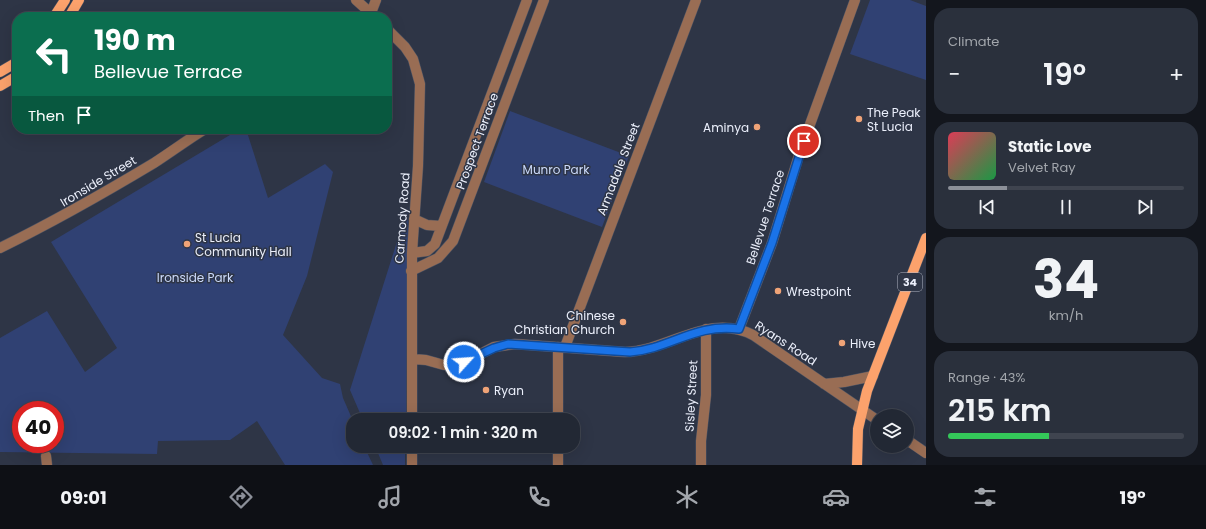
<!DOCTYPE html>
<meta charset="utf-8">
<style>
body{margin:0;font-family:Poppins,sans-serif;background:#2a303c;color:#f1f3f6;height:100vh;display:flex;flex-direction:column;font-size:15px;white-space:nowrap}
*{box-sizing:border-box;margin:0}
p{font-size:13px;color:#a2a6ac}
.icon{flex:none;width:22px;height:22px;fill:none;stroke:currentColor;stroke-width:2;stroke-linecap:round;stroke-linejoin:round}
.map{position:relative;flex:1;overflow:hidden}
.side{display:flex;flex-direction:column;gap:8px;padding:8px;background:#13161d;width:280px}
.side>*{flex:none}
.guide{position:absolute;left:12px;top:12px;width:380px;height:122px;border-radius:16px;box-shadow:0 4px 16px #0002,0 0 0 1px #3f444f;background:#0b6e4f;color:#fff;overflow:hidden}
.buttons{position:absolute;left:870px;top:409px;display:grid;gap:8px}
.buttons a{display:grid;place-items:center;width:44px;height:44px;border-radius:50%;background:#222834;box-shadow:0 4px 16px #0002,0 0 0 1px #3f444f;font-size:20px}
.speed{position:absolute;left:12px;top:401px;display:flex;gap:8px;font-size:20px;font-weight:700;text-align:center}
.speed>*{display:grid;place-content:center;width:52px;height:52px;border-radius:50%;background:#222834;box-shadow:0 4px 16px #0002,0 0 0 1px #3f444f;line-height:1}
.speed .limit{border:6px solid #d22;background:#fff;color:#111}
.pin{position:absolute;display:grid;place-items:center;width:34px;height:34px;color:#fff;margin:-17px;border:2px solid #fff;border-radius:50%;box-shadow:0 1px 4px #0007}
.me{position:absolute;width:44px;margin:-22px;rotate:64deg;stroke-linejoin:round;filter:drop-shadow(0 0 3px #0008)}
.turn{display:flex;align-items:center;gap:14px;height:84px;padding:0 16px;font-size:18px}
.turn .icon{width:52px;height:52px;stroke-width:2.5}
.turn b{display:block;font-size:28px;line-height:34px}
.then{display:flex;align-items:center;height:38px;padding:0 16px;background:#0003;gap:8px;font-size:15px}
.big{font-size:30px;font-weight:600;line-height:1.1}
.side .card{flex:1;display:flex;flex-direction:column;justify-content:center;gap:6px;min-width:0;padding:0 14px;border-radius:16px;background:#2a303c}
.side .dial{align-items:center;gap:0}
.dial b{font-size:52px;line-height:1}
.song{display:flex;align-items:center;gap:12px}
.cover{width:48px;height:48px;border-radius:6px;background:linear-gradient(135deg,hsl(350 70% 55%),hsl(140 70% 35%))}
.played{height:4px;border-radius:2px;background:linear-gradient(90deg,#8c9099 25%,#3f444f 25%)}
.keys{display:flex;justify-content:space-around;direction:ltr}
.heat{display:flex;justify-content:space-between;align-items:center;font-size:22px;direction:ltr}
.charge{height:6px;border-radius:3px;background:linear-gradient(90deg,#34c759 43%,#3f444f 0)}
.trip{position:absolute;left:346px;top:413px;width:234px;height:40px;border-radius:16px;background:#222834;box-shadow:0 4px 16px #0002,0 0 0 1px #3f444f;font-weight:600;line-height:40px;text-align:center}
.tab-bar{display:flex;height:64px;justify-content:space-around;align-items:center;background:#0e1015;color:#a2a6ac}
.tab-bar .icon{width:28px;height:28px}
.tab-bar .on{color:#8c9099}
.tab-bar b{font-size:18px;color:#f1f3f6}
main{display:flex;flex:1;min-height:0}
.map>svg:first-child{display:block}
.green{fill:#304173;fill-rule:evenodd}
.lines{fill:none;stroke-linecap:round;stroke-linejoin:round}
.minor-casing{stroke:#4c5363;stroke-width:11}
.major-casing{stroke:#4c5363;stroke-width:11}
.minor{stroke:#996d54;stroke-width:10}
.major{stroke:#fca26c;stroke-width:10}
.route-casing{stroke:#114b97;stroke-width:10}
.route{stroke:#1a73e8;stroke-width:7}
.poi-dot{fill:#efa377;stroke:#2e3546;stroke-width:1.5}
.labels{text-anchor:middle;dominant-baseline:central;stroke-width:3;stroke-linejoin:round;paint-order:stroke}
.shield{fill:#2e3546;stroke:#b2b7c5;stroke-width:1}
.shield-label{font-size:11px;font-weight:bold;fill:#ebeffb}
.poi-label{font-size:12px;fill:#ebeffb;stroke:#2e3546;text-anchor:start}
.street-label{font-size:12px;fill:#ebeffb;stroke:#2e3546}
.park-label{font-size:12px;fill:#ccdafb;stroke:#2e3546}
</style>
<main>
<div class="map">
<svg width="926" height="465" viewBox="0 0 926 465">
<rect width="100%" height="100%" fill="#2e3546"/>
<path class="green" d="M870 0H910L926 6V80L850 54Z
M510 111 629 156 602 227 484 182Z
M240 129H246L268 198 325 164 333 172 307 276 283 335 322 378 340 384 343 398 353 421V446H364L373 465H285L257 421 230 440 158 441 157 454 0 452V338L47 311 85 372 117 348 51 242ZM21 410H55V444H21Z
M408 207 406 420H363L350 390Z
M375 446H405V465H383Z"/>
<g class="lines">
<g class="minor-casing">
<path id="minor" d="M356 0 375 17
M371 13 376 0
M387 29 405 47 413 59 420 84 418 166 412 253V420
M414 219 427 225 441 226
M0 248C53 222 104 193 154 163 171 152 187 140 205 129
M412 253 427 251 435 244 527 0
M411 271 438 258 453 241 544 0
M739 329 772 243 800 152 855 0
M558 347V420
M565 347 696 0
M413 359 426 360 444 365H453L465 362 494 347 515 344 625 352C669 351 708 312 753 335L877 420
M824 384 844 382 873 376
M907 440 926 453
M558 446V465
M46 456 47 465
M412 465V446
M701 465V441L706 395V329"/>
</g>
<g class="major-casing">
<path id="major" d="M54 17 65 0
M69 17 79 0
M0 72 17 62
M0 86 17 76
M857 465 858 429 867 391 926 238"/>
</g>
<use href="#minor" class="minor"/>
<use href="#major" class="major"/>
</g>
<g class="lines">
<g class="route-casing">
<path id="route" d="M464 362 494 348 508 344 630 352C670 349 695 323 739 329L772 243 804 141"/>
</g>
<use href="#route" class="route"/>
</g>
<g class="poi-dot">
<circle cx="859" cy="119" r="4"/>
<circle cx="757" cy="127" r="4"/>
<circle cx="187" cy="244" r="4"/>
<circle cx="778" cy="291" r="4"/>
<circle cx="623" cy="322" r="4"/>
<circle cx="842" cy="343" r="4"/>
<circle cx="486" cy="390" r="4"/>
</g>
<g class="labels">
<rect class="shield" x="898" y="273" width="24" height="18" rx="3"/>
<g class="shield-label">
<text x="910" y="282">34</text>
</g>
<g class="poi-label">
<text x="867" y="112">The Peak<tspan x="867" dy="14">St Lucia</tspan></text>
<text x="749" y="127" text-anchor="end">Aminya</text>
<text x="195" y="237">St Lucia<tspan x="195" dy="14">Community Hall</tspan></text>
<text x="786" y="291">Wrestpoint</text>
<text x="615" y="315" text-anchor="end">Chinese<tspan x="615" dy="14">Christian Church</tspan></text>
<text x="850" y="343">Hive</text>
<text x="494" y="390">Ryan</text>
</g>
<g class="street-label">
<text transform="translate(477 141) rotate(-70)">Prospect Terrace</text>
<text transform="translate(618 169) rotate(-69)">Armadale Street</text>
<text transform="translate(98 181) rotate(-31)">Ironside Street</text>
<text transform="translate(765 217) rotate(-72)">Bellevue Terrace</text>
<text transform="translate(402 218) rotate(-86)">Carmody Road</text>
<text transform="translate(786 343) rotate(33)">Ryans Road</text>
<text transform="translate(691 396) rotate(-87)">Sisley Street</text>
</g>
<g class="park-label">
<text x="556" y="169">Munro Park</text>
<text x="195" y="277">Ironside Park</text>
</g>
</g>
</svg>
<div class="buttons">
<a><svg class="icon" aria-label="layers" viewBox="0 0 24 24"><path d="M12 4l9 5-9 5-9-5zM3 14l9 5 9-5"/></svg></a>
</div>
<div class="speed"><div class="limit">40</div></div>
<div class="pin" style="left:804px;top:141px;background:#d93025"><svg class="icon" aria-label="arrive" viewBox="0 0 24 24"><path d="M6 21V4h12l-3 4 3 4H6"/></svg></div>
<svg class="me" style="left:464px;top:362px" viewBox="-20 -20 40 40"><circle r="17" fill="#1a73e8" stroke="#fff" stroke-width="3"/><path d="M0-11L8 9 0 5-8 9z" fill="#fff"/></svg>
<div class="trip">09:02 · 1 min · 320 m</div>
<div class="guide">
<div class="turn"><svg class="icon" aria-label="left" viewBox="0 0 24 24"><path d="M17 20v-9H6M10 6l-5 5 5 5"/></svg><div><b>190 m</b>Bellevue Terrace</div></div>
<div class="then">Then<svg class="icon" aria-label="arrive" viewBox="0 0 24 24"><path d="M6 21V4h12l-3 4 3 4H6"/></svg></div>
</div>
</div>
<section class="side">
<div class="card"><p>Climate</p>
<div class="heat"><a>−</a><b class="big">19°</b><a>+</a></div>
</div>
<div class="card">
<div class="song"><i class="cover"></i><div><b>Static Love</b><p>Velvet Ray</p></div></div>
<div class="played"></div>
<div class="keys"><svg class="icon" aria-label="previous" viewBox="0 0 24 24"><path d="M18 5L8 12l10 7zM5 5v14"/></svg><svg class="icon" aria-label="pause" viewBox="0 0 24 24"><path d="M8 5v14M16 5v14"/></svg><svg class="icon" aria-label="next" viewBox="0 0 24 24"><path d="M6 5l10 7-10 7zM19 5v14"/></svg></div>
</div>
<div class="card dial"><b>34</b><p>km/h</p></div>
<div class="card"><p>Range · 43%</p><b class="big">215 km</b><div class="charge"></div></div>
</section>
</main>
<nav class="tab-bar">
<b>09:01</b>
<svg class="icon on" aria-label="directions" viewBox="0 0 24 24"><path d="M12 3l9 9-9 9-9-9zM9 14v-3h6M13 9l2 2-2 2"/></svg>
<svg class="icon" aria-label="music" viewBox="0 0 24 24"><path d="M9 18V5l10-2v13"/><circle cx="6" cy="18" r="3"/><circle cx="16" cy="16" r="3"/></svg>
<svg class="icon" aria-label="phone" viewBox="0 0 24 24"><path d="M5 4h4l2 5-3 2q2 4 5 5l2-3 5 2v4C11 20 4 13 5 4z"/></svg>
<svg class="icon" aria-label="climate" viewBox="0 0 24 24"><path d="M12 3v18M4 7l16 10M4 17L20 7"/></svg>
<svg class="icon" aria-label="car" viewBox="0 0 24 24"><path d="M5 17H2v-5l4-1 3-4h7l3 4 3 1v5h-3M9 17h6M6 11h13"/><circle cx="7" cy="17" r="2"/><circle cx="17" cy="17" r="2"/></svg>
<svg class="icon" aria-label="filters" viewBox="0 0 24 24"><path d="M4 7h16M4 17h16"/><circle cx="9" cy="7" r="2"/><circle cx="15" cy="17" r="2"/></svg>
<b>19°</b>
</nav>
